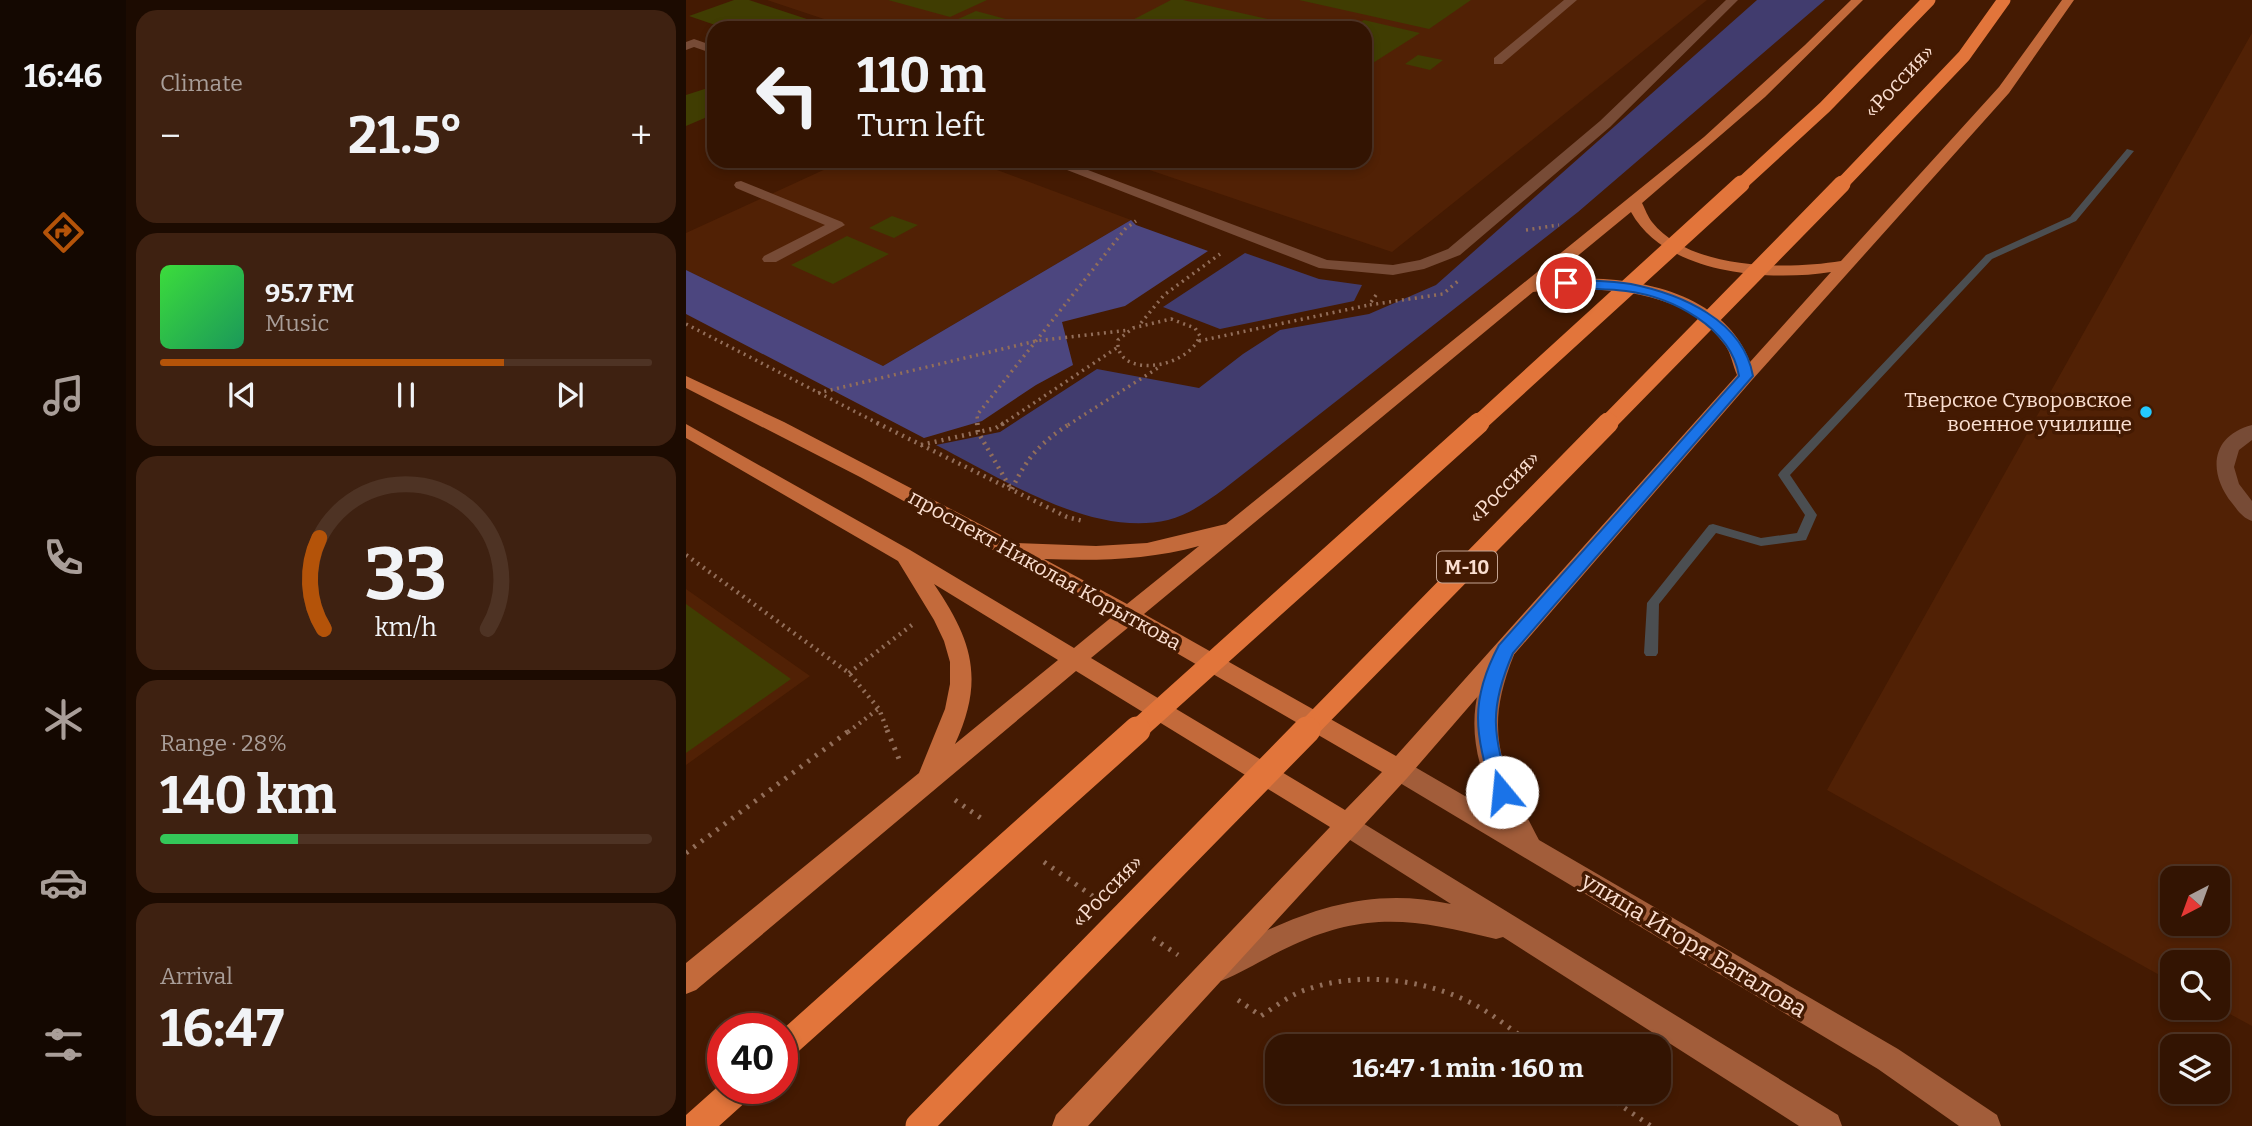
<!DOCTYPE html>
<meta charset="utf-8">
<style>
body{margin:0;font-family:Bitter,serif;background:#3e2111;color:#f1f3f6;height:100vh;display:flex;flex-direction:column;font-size:26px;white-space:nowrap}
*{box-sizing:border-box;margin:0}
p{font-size:23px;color:#a99e99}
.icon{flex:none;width:38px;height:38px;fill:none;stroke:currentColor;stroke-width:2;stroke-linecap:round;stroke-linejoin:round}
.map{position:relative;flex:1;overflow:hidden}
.drawer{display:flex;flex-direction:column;gap:10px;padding:10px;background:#1c0b01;width:560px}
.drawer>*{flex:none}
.top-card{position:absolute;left:21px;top:21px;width:665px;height:147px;border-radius:21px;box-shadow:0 4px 10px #0003,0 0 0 2px #4e3324;background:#331402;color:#f1f3f6;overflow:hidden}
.needle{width:46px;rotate:221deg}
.fabs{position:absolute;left:1474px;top:866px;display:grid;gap:14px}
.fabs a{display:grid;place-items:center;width:70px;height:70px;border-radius:14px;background:#331402;box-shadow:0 4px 10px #0003,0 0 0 2px #4e3324;font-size:35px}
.speed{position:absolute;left:21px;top:1013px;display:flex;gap:14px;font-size:35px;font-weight:700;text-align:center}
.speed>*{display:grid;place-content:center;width:91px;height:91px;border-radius:50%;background:#331402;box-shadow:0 4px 10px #0003,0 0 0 2px #4e3324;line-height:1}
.speed .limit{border:10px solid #d22;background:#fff;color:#111}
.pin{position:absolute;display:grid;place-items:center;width:60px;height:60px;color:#fff;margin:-30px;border:4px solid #fff;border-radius:50%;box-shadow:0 2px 7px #0007}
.me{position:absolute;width:77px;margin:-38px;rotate:343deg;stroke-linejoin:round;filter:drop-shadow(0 0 5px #0008)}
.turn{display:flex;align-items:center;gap:24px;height:147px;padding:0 35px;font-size:32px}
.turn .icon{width:91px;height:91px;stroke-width:2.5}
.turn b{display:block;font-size:49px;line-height:60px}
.big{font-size:52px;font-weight:700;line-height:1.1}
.drawer .tile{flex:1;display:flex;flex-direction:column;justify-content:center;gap:10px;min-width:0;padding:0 24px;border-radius:21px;background:#3e2111}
.drawer .dial{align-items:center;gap:0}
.dial svg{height:182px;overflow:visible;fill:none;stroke:#4e3324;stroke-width:7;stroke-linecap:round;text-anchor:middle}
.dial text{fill:#f1f3f6;stroke:none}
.song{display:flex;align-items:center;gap:21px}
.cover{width:84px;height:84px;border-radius:10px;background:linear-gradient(135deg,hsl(120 70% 55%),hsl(150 70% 35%))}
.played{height:7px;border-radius:4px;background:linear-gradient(90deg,#b45309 70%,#4e3324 70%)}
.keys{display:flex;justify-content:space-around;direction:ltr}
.heat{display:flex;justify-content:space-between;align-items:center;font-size:38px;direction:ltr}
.charge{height:10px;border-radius:5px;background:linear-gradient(90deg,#34c759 28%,#4e3324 0)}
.trip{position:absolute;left:579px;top:1034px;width:406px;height:70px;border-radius:21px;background:#331402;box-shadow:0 4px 10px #0003,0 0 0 2px #4e3324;font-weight:700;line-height:70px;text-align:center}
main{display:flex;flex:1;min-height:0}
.dock{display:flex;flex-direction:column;width:126px;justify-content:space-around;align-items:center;background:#140801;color:#a99e99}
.dock .icon{width:49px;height:49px}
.dock .selected{color:#b45309}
.dock b{font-size:32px;color:#f1f3f6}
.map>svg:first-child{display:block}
.built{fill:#512105;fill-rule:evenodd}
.green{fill:#413c6e}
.forest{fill:#4c467f}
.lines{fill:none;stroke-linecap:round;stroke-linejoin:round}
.stream{fill:#4b4e51;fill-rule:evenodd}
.building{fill:#403d02}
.path-far2{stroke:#926e5a;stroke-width:3.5;stroke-dasharray:2 4.5;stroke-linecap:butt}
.path-far1{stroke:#926e5a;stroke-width:4.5;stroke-dasharray:2 5;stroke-linecap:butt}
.path{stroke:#926e5a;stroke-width:5;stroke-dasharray:2.5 7;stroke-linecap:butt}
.lane{fill:#774b36;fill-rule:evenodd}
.secondary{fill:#a25d3a;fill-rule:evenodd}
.primary{fill:#c36a3b;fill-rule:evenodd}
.highway{fill:#e2753b;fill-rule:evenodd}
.highway-bridge-far3{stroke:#e2753b;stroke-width:13}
.highway-bridge-far2{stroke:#e2753b;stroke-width:17}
.highway-bridge-far1{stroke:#e2753b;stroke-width:21}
.highway-bridge{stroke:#e2753b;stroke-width:27}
.route{fill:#1a73e8;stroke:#114b97;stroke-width:2}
.poi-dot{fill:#24c9fe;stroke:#441a02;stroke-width:2.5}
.labels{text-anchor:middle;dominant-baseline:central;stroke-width:7;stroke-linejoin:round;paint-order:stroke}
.shield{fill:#441a02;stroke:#c3a392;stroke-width:2}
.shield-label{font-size:19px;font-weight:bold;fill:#faded0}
.street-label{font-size:21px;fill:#faded0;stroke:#441a02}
.poi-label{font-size:21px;fill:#faded0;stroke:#441a02;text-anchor:end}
.near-street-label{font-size:24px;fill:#faded0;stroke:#441a02}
</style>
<main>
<nav class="dock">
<b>16:46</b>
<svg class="icon selected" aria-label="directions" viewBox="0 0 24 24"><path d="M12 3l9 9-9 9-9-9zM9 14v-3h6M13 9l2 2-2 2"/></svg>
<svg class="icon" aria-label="music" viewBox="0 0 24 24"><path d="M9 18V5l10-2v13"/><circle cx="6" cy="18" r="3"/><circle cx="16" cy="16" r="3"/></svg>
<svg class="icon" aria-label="phone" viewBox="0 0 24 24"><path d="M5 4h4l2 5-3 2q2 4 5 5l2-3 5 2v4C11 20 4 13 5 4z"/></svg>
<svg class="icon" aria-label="climate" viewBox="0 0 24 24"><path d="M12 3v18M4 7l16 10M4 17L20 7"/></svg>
<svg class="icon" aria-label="car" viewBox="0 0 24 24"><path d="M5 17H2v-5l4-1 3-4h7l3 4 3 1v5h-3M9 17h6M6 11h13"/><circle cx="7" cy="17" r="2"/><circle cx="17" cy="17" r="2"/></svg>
<svg class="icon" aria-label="filters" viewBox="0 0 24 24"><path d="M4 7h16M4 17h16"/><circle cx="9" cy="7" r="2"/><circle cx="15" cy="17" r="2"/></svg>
</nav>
<section class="drawer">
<div class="tile"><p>Climate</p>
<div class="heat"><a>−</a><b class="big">21.5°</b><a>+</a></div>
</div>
<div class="tile">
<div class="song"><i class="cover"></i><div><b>95.7 FM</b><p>Music</p></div></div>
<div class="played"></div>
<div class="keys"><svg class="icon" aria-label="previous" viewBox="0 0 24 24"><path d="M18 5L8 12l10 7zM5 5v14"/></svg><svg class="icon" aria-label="pause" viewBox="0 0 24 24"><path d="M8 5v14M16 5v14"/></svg><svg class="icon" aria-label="next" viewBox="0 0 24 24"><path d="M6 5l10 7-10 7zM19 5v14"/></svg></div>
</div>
<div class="tile dial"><svg viewBox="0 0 100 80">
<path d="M14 69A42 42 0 1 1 86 69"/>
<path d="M14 69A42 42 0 0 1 12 29" stroke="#b45309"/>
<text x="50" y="56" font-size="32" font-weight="700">33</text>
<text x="50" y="72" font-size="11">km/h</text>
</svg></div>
<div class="tile"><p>Range · 28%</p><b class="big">140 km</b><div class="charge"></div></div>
<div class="tile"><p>Arrival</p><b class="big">16:47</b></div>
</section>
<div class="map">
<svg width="1566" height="1126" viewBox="0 0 1566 1126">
<rect width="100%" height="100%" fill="#441a02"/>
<path class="built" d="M81 0H1021L706 252 437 161H679V28H165Z
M1566 33V1026L1531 1007V962H1486V982L1141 790ZM1486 878H1531V924H1486Z
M157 161H287L445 220 197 366 0 270V233Z
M0 589 124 676 0 765Z"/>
<path class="green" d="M1071 0H1139L892 212 538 489C521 501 503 515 482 520 406 538 315 478 250 445L314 432 411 369 513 388 557 354 594 330 683 314 750 285Z
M559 253 633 279 676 285 668 301 534 329 477 307Z"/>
<path class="forest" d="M445 220 450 225 522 251 439 306 376 322 387 365 350 385 296 421 238 438 0 314V270L197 366Z"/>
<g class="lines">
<path class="stream" d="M1441 149 1448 151 1390 221 1306 259 1104 475 1131 515 1120 540 1075 546 1030 533 973 604 972 653 970 656H960L958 653 961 603 1023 525 1027 524 1075 538 1111 533 1119 515 1092 475 1094 472 1300 255 1384 217Z"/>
</g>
<path class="building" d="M48 0H63L136 24 126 28H38L3 16Z
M202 0H301L264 17Z
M485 0H497L590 21 577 28H431Z
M613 0H785L743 29Z
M290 11 331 22 317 28H299L270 20Z
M678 20 734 33 679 68V28H665Z
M732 55 757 60 744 70 719 64Z
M28 86V114L0 126V95Z
M206 216 232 225 208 238 183 228Z
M161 236 203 254 147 284 105 265Z
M0 604 105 679 0 753Z"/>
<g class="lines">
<path class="path-far2" d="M840 230 873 225
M690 295 683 305 757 294 772 281
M485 319 509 328 514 336C500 371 428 378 432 340L447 328Z
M455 323 478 295 534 254
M0 324 195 425
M513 341 683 305
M132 393 350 341 443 330
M292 425 291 415 440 228 450 221
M315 425 432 347
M382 425 475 366"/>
<path class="path-far1" d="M191 423 381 517 397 521
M291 423 292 432 325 489
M235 445 310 428 318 423
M326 489C341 457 355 442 385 423
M0 555 163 673 193 709 202 732
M163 673 226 625
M162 732 192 709"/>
<path class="path" d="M201 730 213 759
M269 800 299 821
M0 853 164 730
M358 862 408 897
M467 938 492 955
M552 1000 575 1016C590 1006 605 994 622 989 675 971 742 979 791 1006 811 1017 829 1033 849 1046
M915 1092 965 1126"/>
<path class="lane" d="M878 0H891L816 64H808V58Z
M1040 0H1052L924 127 774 255 738 269 707 275 633 268 358 161H378L641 260 707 265 734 260 762 249 914 121Z
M8 39 28 46V54L8 47 0 50V42Z
M55 181 156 222 159 225 90 262H78L76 259 78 256 139 225 50 188 48 185 50 182Z
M1566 425V440L1553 450 1548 467 1553 484 1566 501V521C1557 518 1552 511 1546 503 1522 473 1524 436 1566 425Z"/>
<path class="secondary" d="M817 647 825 649 828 655C796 734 816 769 853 840L1212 1049 1311 1115 1315 1126H1273L1192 1069 704 777 701 770 704 763 713 760 722 763 815 817C786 759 776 709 809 649Z
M662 814 1152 1115 1156 1126H1113L817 937 810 939C732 920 683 910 607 945 582 956 560 971 535 981L525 977 521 968 525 959C604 916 674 884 765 904L653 833 649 825 653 817Z"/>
<path class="primary" d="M1165 0H1177L1079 97 956 203C959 209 962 217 966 222 1004 270 1100 270 1155 261L1313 87 1376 0H1388L1323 93 1066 380 722 777 402 1126H366L370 1115 644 827 390 671 10 990 0 994V963L233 773 259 709 264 684V662L258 641 248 620 212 561 0 438V424L224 550 388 648 427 616 174 477 0 388V376L98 422 330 543 410 546 461 543 540 524 1018 137 1119 45ZM945 212C979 274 1082 282 1145 272L1064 362C1036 286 930 272 861 281ZM870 289C929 288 1002 292 1039 345 1045 353 1047 366 1051 375L710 756 458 614 847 292ZM513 546 441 604 358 559C411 561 462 560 513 546ZM248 584 372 660 269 744C299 679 286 640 248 584ZM444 626 696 772 659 810 405 658Z"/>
<path class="highway" d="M37 1082V1088H67L63 1099 33 1126H0V1115Z"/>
<path class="highway-bridge-far3" d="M1053 186 1139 107 1243 0
M1154 186 1278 56 1318 0"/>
<path class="highway-bridge-far2" d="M791 425 1055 184
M920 425 1156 184"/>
<path class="highway-bridge-far1" d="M449 732 793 423
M619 732 922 423"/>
<path class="highway-bridge" d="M96 1048 451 730
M233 1126 621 730"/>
</g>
<path class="route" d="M880 279C901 281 924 280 945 284 995 294 1057 320 1067 376L827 653C802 710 807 735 825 792L823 797 816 799 809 797 807 792C789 734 783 701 813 645L1053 376C1045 327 986 297 940 291 919 288 896 290 875 286V281Z"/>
<circle class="poi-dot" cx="1460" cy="412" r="7"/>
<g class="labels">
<rect class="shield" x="751" y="551.5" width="60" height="31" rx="5"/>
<g class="shield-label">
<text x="781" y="567">М-10</text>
</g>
<g class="street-label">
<text transform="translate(1213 81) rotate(-47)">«Россия»</text>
<text transform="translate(818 487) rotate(-46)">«Россия»</text>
<text transform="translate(359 570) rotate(29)">проспект Николая Корыткова</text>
<text transform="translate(421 891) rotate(-46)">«Россия»</text>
</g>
<g class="poi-label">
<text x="1446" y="400">Тверское Суворовское<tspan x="1446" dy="24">военное училище</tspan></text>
</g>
<g class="near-street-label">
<text transform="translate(1008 945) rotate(31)">улица Игоря Баталова</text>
</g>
</g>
</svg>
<div class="fabs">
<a><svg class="needle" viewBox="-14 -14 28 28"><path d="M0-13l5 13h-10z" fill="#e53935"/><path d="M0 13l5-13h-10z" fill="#a99e99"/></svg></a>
<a><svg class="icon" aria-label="search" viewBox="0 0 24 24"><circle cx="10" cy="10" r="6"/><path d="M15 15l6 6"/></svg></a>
<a><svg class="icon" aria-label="layers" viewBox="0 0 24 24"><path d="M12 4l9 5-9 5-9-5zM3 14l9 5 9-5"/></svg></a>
</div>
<div class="speed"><div class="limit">40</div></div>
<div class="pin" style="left:880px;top:283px;background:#d93025"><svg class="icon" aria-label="arrive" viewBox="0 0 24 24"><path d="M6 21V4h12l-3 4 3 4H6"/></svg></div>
<svg class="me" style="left:816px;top:792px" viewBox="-20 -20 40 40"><circle r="19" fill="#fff"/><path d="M0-13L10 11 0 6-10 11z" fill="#1a73e8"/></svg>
<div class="trip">16:47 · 1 min · 160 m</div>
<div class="top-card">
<div class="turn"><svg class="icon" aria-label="left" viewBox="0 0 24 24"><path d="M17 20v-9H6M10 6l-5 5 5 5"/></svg><div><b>110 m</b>Turn left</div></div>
</div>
</div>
</main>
